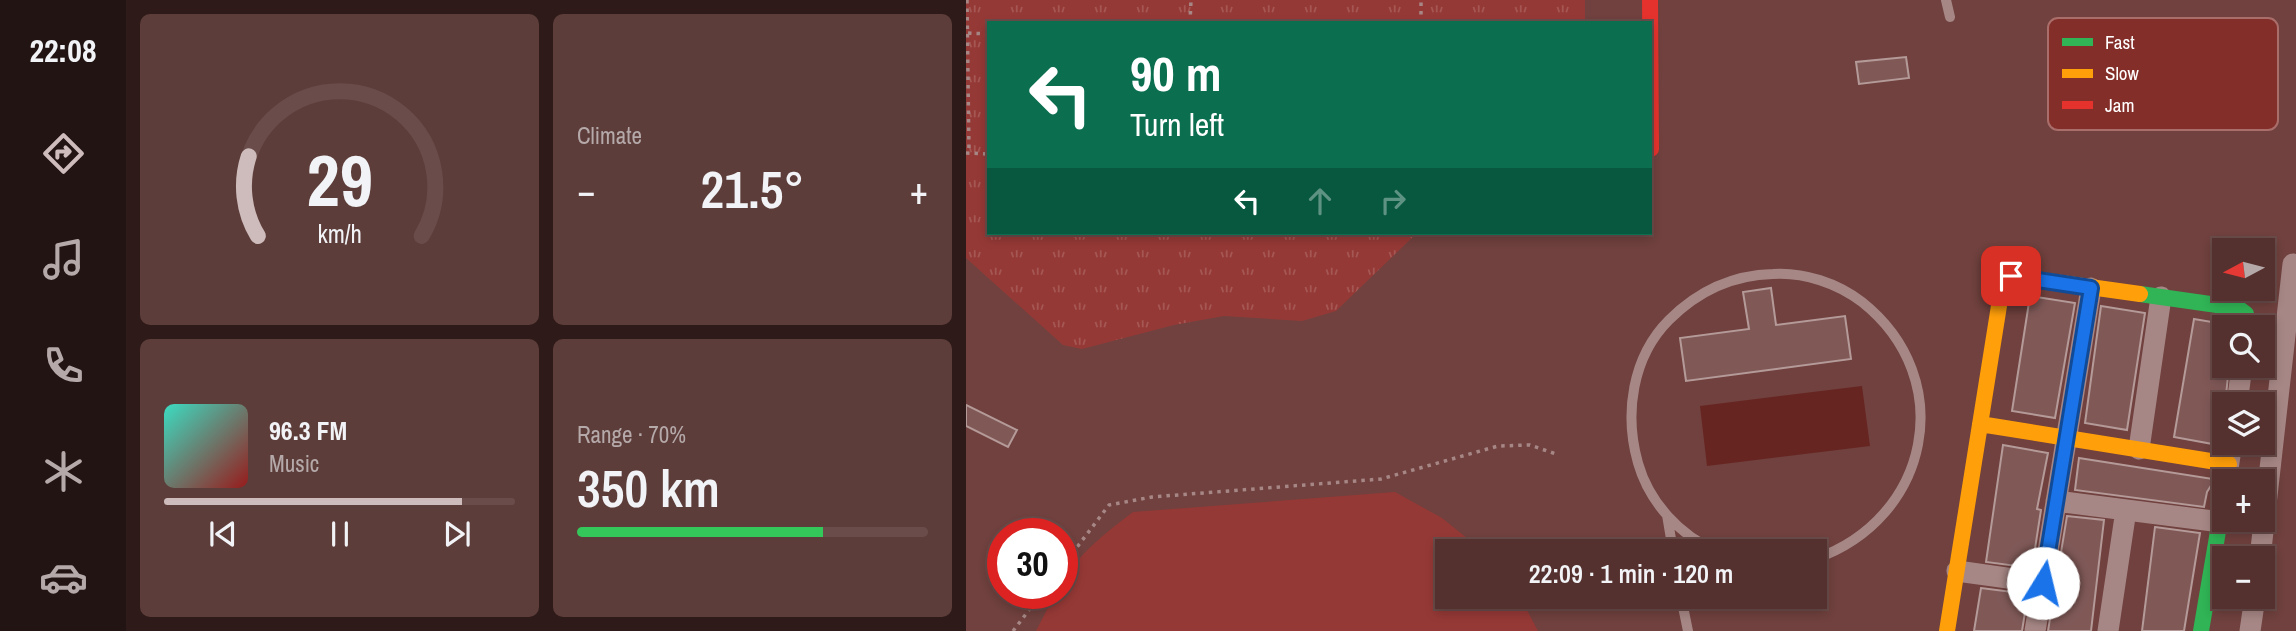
<!DOCTYPE html>
<meta charset="utf-8">
<style>
body{margin:0;font-family:"Archivo Narrow",sans-serif;background:#5d3d3a;color:#f1f3f6;height:100vh;display:flex;flex-direction:column;font-size:26px;white-space:nowrap}
*{box-sizing:border-box;margin:0}
p{font-size:23px;color:#b5a9aa}
.icon{flex:none;width:38px;height:38px;fill:none;stroke:currentColor;stroke-width:2;stroke-linecap:round;stroke-linejoin:round}
.map{position:relative;flex:1;overflow:hidden}
.drawer{display:flex;flex-direction:column;gap:14px;padding:14px;background:#2e1b19;width:840px}
.drawer>*{flex:none}
.hud{position:absolute;left:21px;top:21px;width:665px;height:214px;border-radius:0px;box-shadow:0 4px 10px #0003,0 0 0 2px #6a4c4a;background:#0b6e4f;color:#fff;overflow:hidden}
.needle{width:46px;rotate:263deg}
.controls{position:absolute;left:1246px;top:238px;display:grid;gap:14px}
.controls a{display:grid;place-items:center;width:63px;height:63px;border-radius:0px;background:#54312e;box-shadow:0 4px 10px #0003,0 0 0 2px #6a4c4a;font-size:35px}
.speed{position:absolute;left:21px;top:518px;display:flex;gap:14px;font-size:35px;font-weight:700;text-align:center}
.speed>*{display:grid;place-content:center;width:91px;height:91px;border-radius:50%;background:#54312e;box-shadow:0 4px 10px #0003,0 0 0 2px #6a4c4a;line-height:1}
.speed .limit{border:10px solid #d22;background:#fff;color:#111}
.pin{position:absolute;display:grid;place-items:center;width:60px;height:60px;color:#fff;margin:-30px;border-radius:14px;box-shadow:0 4px 10px #0006}
.me{position:absolute;width:77px;margin:-38px;rotate:9deg;stroke-linejoin:round;filter:drop-shadow(0 0 5px #0008)}
.turn{display:flex;align-items:center;gap:24px;height:147px;padding:0 28px;font-size:32px}
.turn .icon{width:91px;height:91px;stroke-width:2.5}
.turn b{display:block;font-size:49px;line-height:60px}
.lanes{display:flex;align-items:center;height:66px;padding:0 28px;background:#0003;justify-content:center;gap:35px;direction:ltr}
.lanes .off{opacity:.35}
.big{font-size:52px;font-weight:600;line-height:1.1}
.drawer .widget{flex:1;display:flex;flex-direction:column;justify-content:center;gap:10px;min-width:0;padding:0 24px;border-radius:10px;background:#5d3d3a}
.drawer .dial{align-items:center;gap:0}
.dial svg{height:182px;overflow:visible;fill:none;stroke:#6a4c4a;stroke-width:7;stroke-linecap:round;text-anchor:middle}
.dial text{fill:#f1f3f6;stroke:none}
.song{display:flex;align-items:center;gap:21px}
.cover{width:84px;height:84px;border-radius:10px;background:linear-gradient(135deg,hsl(170 70% 55%),hsl(0 70% 35%))}
.played{height:7px;border-radius:4px;background:linear-gradient(90deg,#cdbcbb 85%,#6a4c4a 85%)}
.keys{display:flex;justify-content:space-around;direction:ltr}
.heat{display:flex;justify-content:space-between;align-items:center;font-size:38px;direction:ltr}
.charge{height:10px;border-radius:5px;background:linear-gradient(90deg,#34c759 70%,#6a4c4a 0)}
.drawer .tiles{flex:1;display:grid;gap:14px;grid-template-columns:repeat(2,1fr)}
.trip{position:absolute;left:469px;top:539px;width:392px;height:70px;border-radius:0px;background:#54312e;box-shadow:0 4px 10px #0003,0 0 0 2px #6a4c4a;font-weight:600;line-height:70px;text-align:center}
main{display:flex;flex:1;min-height:0}
.menu{display:flex;flex-direction:column;width:126px;justify-content:space-around;align-items:center;background:#221412;color:#b5a9aa}
.menu .icon{width:49px;height:49px}
.menu .selected{color:#cdbcbb}
.menu b{font-size:32px;color:#f1f3f6}
.map>svg:first-child{display:block}
.grass{fill:url(#grass-tufts)}
.pitch{fill:#953936}
.water{fill:#672521}
.building{fill:#805957;stroke:#b49a98;stroke-width:2}
.lines{fill:none;stroke-linecap:round;stroke-linejoin:round}
.path{stroke:#a68785;stroke-width:3.5;stroke-dasharray:3.5 5;stroke-linecap:butt}
.lane{stroke:#a68785;stroke-width:10}
.street{stroke:#a68785;stroke-width:21}
.fast{stroke:#30b455;stroke-width:16}
.slow{stroke:#ff9f0a;stroke-width:16}
.jam{stroke:#e5322d;stroke-width:16}
.route-casing{stroke:#114b97;stroke-width:18}
.route{stroke:#1a73e8;stroke-width:12}
.key{fill:#842e2a;stroke:#a96d6a;stroke-width:2}
.key-label{font-size:19px;fill:#fff}
</style>
<main>
<nav class="menu">
<b>22:08</b>
<svg class="icon selected" aria-label="directions" viewBox="0 0 24 24"><path d="M12 3l9 9-9 9-9-9zM9 14v-3h6M13 9l2 2-2 2"/></svg>
<svg class="icon" aria-label="music" viewBox="0 0 24 24"><path d="M9 18V5l10-2v13"/><circle cx="6" cy="18" r="3"/><circle cx="16" cy="16" r="3"/></svg>
<svg class="icon" aria-label="phone" viewBox="0 0 24 24"><path d="M5 4h4l2 5-3 2q2 4 5 5l2-3 5 2v4C11 20 4 13 5 4z"/></svg>
<svg class="icon" aria-label="climate" viewBox="0 0 24 24"><path d="M12 3v18M4 7l16 10M4 17L20 7"/></svg>
<svg class="icon" aria-label="car" viewBox="0 0 24 24"><path d="M5 17H2v-5l4-1 3-4h7l3 4 3 1v5h-3M9 17h6M6 11h13"/><circle cx="7" cy="17" r="2"/><circle cx="17" cy="17" r="2"/></svg>
</nav>
<section class="drawer">
<div class="tiles">
<div class="widget dial"><svg viewBox="0 0 100 80">
<path d="M14 69A42 42 0 1 1 86 69"/>
<path d="M14 69A42 42 0 0 1 10 34" stroke="#cdbcbb"/>
<text x="50" y="56" font-size="32" font-weight="700">29</text>
<text x="50" y="72" font-size="11">km/h</text>
</svg></div>
<div class="widget"><p>Climate</p>
<div class="heat"><a>−</a><b class="big">21.5°</b><a>+</a></div>
</div>
<div class="widget">
<div class="song"><i class="cover"></i><div><b>96.3 FM</b><p>Music</p></div></div>
<div class="played"></div>
<div class="keys"><svg class="icon" aria-label="previous" viewBox="0 0 24 24"><path d="M18 5L8 12l10 7zM5 5v14"/></svg><svg class="icon" aria-label="pause" viewBox="0 0 24 24"><path d="M8 5v14M16 5v14"/></svg><svg class="icon" aria-label="next" viewBox="0 0 24 24"><path d="M6 5l10 7-10 7zM19 5v14"/></svg></div>
</div>
<div class="widget"><p>Range · 70%</p><b class="big">350 km</b><div class="charge"></div></div>
</div>
</section>
<div class="map">
<svg width="1330" height="631" viewBox="0 0 1330 631">
<defs>
<pattern id="grass-tufts" width="24" height="20" patternUnits="userSpaceOnUse" patternTransform="scale(1.75)"><rect width="24" height="20" fill="#953936"/><path d="M3 7l-1-3M5 7V3M7 7l1-3M15 17l-1-3M17 17v-4M19 17l1-3" fill="none" stroke="#a55754"/></pattern>
</defs>
<rect width="100%" height="100%" fill="#70413e"/>
<path class="grass" d="M0 0H619V23H23V233H451L370 311 336 321 258 316 208 325 116 349 97 345 0 258Z"/>
<path class="pitch" d="M429 492 476 518 517 551H481V597H554L572 631H70L89 594 96 593C96 565 146 528 167 512Z"/>
<path class="water" d="M896 386 904 446 741 466 734 406Z"/>
<path class="building" d="M940 57 943 78 893 84 890 62Z
M805 288 810 325 879 316 885 359 720 381 714 338 783 329 777 292Z
M1064 296 1109 303 1089 418 1046 411Z
M1135 306 1179 313 1161 430 1119 423Z
M1228 319 1258 324V366H1263L1258 415 1252 445 1208 437Z
M0 405 51 430 42 447 0 426Z
M1037 445 1082 453 1071 509 1075 510 1066 568 1020 562Z
M1113 458 1247 479 1246 484 1241 492 1238 507 1109 490Z
M1101 516 1138 520 1125 631H1082Z
M1189 527 1234 533 1218 631H1176Z
M1015 588 1062 594 1056 631H1008Z"/>
<g class="lines">
<path class="path" d="M1 0 3 153
M224 23 225 0
M455 23V0
M2 33 23 34
M0 153 23 154
M96 567 143 505 186 497 415 479 532 446 564 445 590 454
M47 631 76 593"/>
<path class="lane" d="M980 0 984 17
M701 515 707 551
M751 551C714 536 683 502 672 463 658 414 666 357 703 320 732 291 766 275 807 274 838 272 871 283 896 302 993 379 964 519 849 559
M715 597 722 631"/>
<path class="street" d="M1271 404 1276 366
M1173 449 1195 297
M1260 481 1266 443
M1090 501 1255 522
M1294 558 1327 264
M991 571 1077 583
M1069 631 1125 288
M1142 631 1160 510
M1284 631 1289 597"/>
<path class="fast" d="M1174 294 1272 308 1280 314 1282 327
M1235 631 1258 496"/>
<path class="slow" d="M1014 424 1263 464
M981 631 1036 287 1045 276 1174 294"/>
<path class="jam" d="M684 0 685 149"/>
</g>
<g class="lines">
<g class="route-casing">
<path id="route" d="M1045 276 1125 288 1077 583"/>
</g>
<use href="#route" class="route"/>
</g>
<rect x="1082" y="18" width="230" height="112" rx="10" class="key"/>
<rect x="1096" y="38" width="31" height="8" fill="#30b455"/>
<rect x="1096" y="69" width="31" height="9" fill="#ff9f0a"/>
<rect x="1096" y="101" width="31" height="8" fill="#e5322d"/>
<g class="key-label">
<text x="1139" y="49">Fast</text>
<text x="1139" y="80">Slow</text>
<text x="1139" y="112">Jam</text>
</g>
</svg>
<div class="controls">
<a><svg class="needle" viewBox="-14 -14 28 28"><path d="M0-13l5 13h-10z" fill="#e53935"/><path d="M0 13l5-13h-10z" fill="#b5a9aa"/></svg></a>
<a><svg class="icon" aria-label="search" viewBox="0 0 24 24"><circle cx="10" cy="10" r="6"/><path d="M15 15l6 6"/></svg></a>
<a><svg class="icon" aria-label="layers" viewBox="0 0 24 24"><path d="M12 4l9 5-9 5-9-5zM3 14l9 5 9-5"/></svg></a>
<a>+</a>
<a>−</a>
</div>
<div class="speed"><div class="limit">30</div></div>
<div class="pin" style="left:1045px;top:276px;background:#d93025"><svg class="icon" aria-label="arrive" viewBox="0 0 24 24"><path d="M6 21V4h12l-3 4 3 4H6"/></svg></div>
<svg class="me" style="left:1077px;top:583px" viewBox="-20 -20 40 40"><circle r="19" fill="#fff"/><path d="M0-13L10 11 0 6-10 11z" fill="#1a73e8"/></svg>
<div class="trip">22:09 · 1 min · 120 m</div>
<div class="hud">
<div class="turn"><svg class="icon" aria-label="left" viewBox="0 0 24 24"><path d="M17 20v-9H6M10 6l-5 5 5 5"/></svg><div><b>90 m</b>Turn left</div></div>
<div class="lanes"><svg class="icon" aria-label="left" viewBox="0 0 24 24"><path d="M17 20v-9H6M10 6l-5 5 5 5"/></svg><svg class="icon off" aria-label="ahead" viewBox="0 0 24 24"><path d="M12 20V5M6 11l6-6 6 6"/></svg><svg class="icon off" aria-label="right" viewBox="0 0 24 24"><path d="M7 20v-9h11M14 6l5 5-5 5"/></svg></div>
</div>
</div>
</main>
